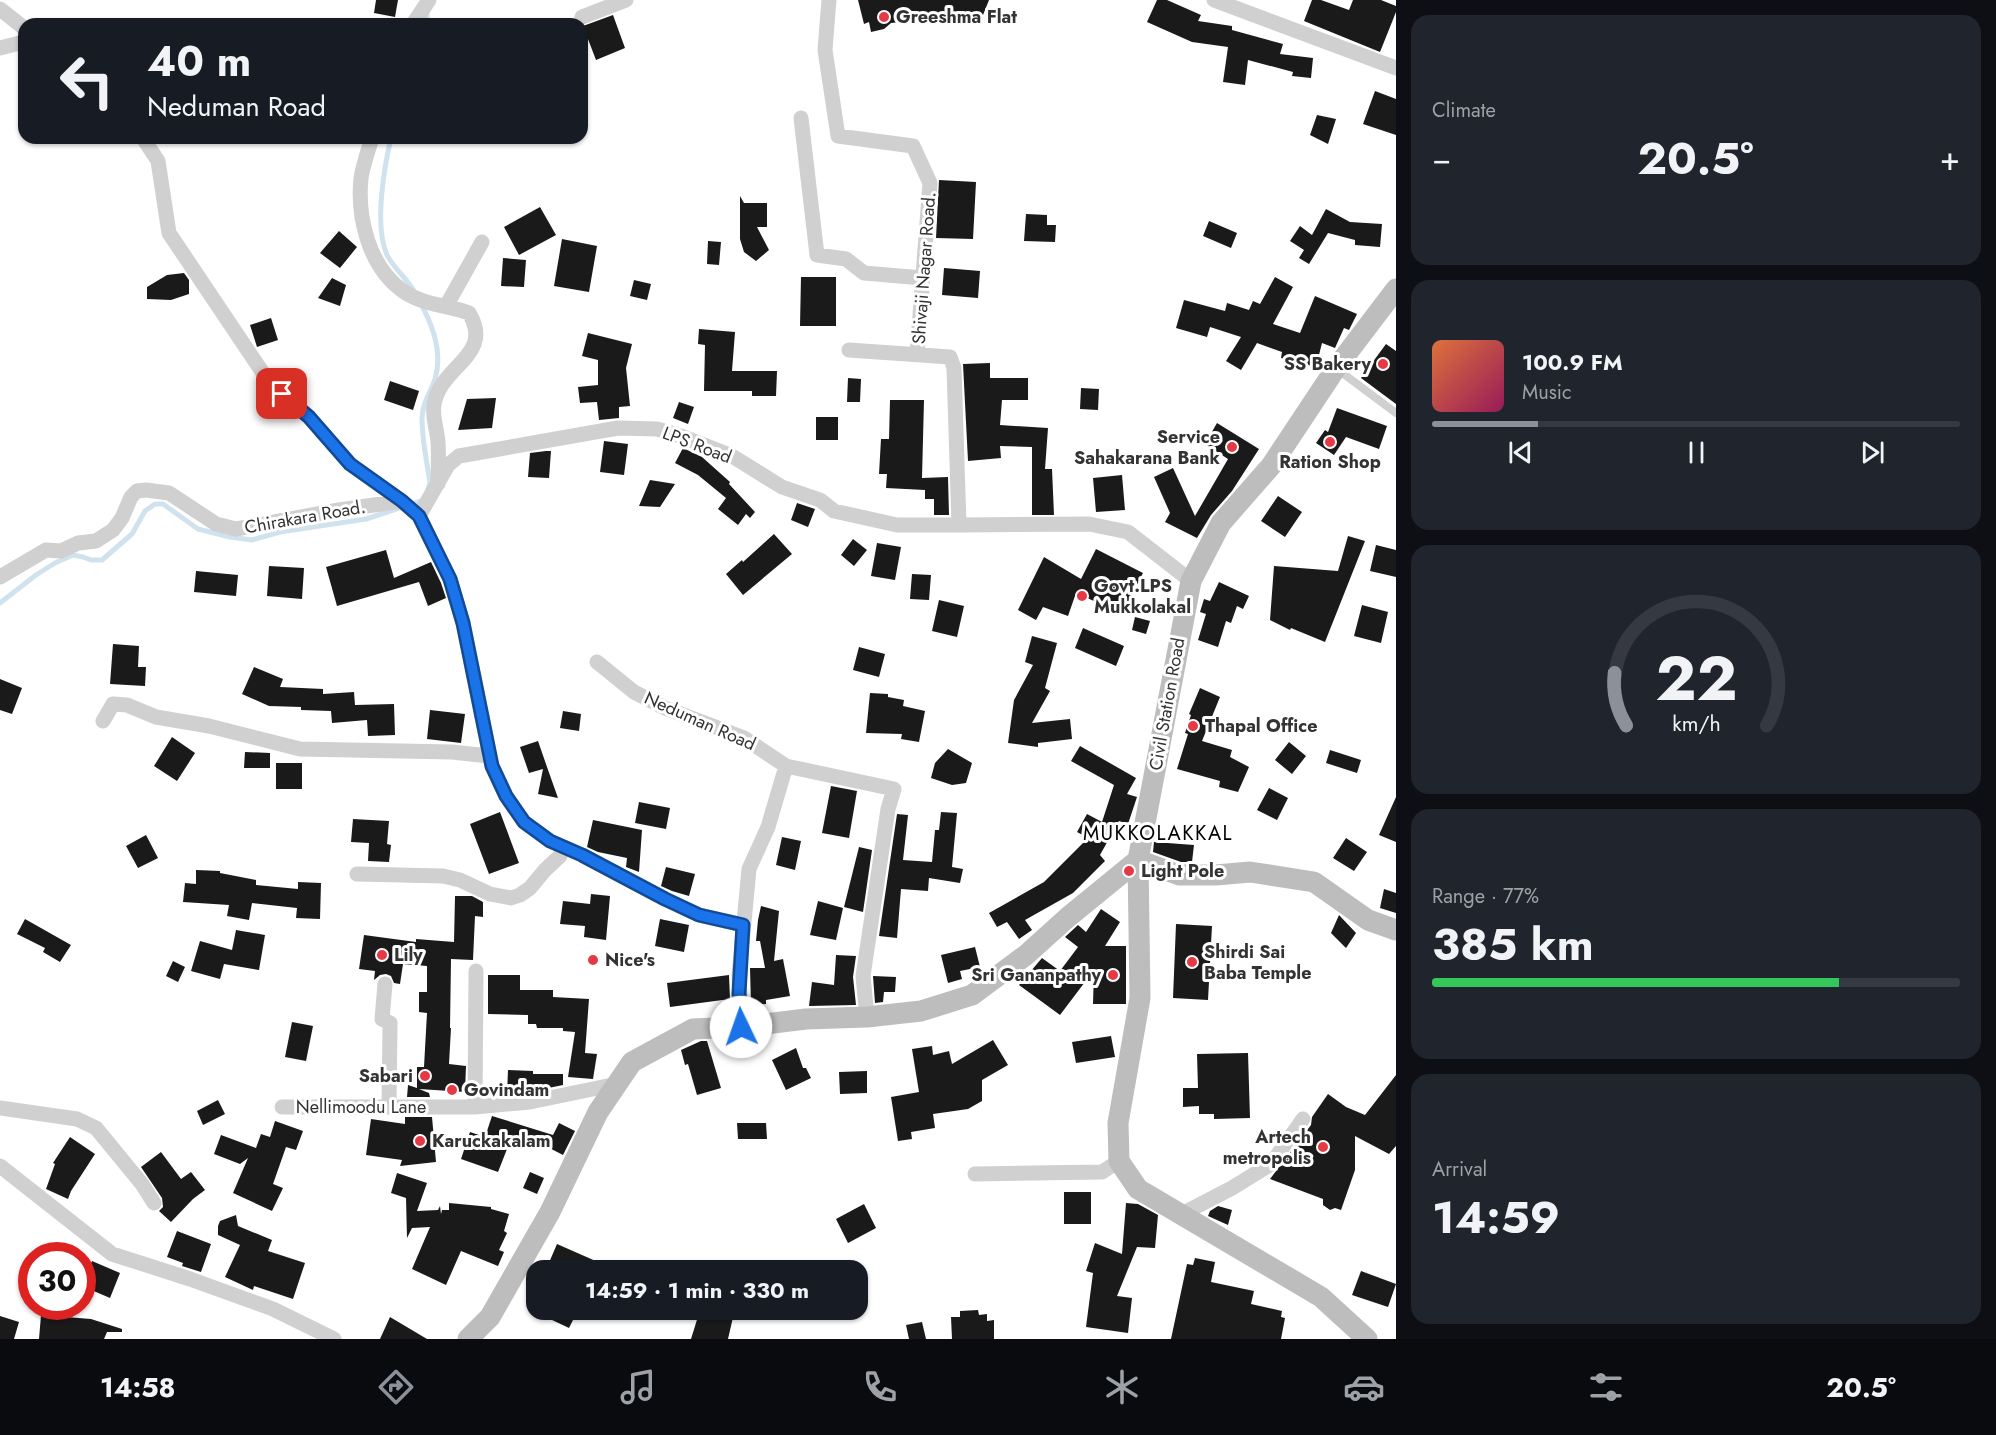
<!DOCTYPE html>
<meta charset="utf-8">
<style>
body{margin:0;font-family:Jost,sans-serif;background:#20242c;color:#f1f3f6;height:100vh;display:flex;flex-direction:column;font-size:22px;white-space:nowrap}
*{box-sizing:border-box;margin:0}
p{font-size:20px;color:#9ea1a6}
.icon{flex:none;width:33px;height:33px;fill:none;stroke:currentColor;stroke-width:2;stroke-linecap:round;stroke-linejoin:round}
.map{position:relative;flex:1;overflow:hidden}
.panel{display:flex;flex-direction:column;gap:15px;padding:15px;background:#0d0f14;width:600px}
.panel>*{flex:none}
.guide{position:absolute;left:18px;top:18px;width:570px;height:126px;border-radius:18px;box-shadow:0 2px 4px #0004;background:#171b24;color:#f1f3f6;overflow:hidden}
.speed{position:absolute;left:18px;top:1242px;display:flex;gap:12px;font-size:30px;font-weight:700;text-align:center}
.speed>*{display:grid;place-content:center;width:78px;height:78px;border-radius:50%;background:#171b24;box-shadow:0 2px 4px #0004;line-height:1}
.speed .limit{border:9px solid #d22;background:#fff;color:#111}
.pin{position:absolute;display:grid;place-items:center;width:51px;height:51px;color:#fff;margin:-26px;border-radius:12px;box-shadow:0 3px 9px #0006}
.me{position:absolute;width:66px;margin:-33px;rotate:357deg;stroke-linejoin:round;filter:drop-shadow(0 0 4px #0008)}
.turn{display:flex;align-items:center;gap:21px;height:126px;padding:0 30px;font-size:27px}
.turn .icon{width:78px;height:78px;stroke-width:2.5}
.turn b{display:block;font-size:42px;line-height:51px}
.big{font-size:45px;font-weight:700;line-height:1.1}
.panel .tile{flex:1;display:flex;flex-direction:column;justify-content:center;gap:9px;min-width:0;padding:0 21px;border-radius:18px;background:#20242c}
.panel .dial{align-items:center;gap:0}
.dial svg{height:156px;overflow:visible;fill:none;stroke:#363941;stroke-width:7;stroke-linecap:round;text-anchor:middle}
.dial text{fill:#f1f3f6;stroke:none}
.song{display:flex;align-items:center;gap:18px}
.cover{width:72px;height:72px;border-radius:9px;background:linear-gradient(135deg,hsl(20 70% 55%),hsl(330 70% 35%))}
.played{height:6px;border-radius:3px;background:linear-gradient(90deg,#8c9099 20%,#363941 20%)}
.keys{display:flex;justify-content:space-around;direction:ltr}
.heat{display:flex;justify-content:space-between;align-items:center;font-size:33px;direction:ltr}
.charge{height:9px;border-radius:4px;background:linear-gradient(90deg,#34c759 77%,#363941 0)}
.trip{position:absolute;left:526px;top:1260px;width:342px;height:60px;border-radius:18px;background:#171b24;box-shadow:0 2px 4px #0004;font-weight:700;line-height:60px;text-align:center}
.menu{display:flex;height:96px;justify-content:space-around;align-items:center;background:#090b0e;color:#9ea1a6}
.menu .icon{width:42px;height:42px}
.menu .selected{color:#8c9099}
.menu b{font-size:27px;color:#f1f3f6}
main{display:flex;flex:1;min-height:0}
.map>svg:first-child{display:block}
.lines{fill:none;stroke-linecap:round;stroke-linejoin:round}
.stream{stroke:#cfe2ee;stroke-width:5}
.building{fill:#1a1a1a}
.lane{stroke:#d0d0d0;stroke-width:8}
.street{stroke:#d0d0d0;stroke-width:15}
.secondary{stroke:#bdbdbd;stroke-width:21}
.route-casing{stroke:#114b97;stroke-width:15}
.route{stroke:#1a73e8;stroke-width:10}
.poi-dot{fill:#e63946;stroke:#fff;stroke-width:2}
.labels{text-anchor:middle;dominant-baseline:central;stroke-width:6;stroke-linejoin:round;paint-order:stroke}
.poi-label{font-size:18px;font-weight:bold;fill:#333;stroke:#fff;text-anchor:start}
.street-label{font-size:18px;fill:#333;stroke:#fff}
.neighbourhood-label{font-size:20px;letter-spacing:1.5px;fill:#000;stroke:#fff}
</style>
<main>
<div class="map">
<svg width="1396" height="1339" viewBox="0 0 1396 1339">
<rect width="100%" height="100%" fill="#fff"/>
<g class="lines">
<path class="stream" d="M427 24V11
M391 138C384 168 374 226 387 255 394 269 408 279 415 293
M421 304C433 326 443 353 435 379 430 393 422 404 422 419 422 440 427 462 430 483L428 489
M0 603 36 575 55 563 73 555 83 557 91 560H102L132 534 145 511 155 504H163L198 529 230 537 252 540 280 532 366 519 424 500"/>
</g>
<path class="building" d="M376 0H398L395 17 374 13Z
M858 0H989L983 15H930L929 19 891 23 884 29 871 32 869 22 864 24Z
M1157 0H1167L1201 15 1198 21 1232 26V30L1283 44 1280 54 1313 58 1311 78 1292 76 1293 72 1248 60 1245 85 1223 82 1228 47 1192 42 1147 22Z
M1312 0H1321L1349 10 1353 0H1381L1396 6V12L1380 52 1304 21Z
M613 15 625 48 596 60 583 26Z
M1375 91 1396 99V135L1363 124Z
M1317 115 1336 119 1328 144 1310 135Z
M939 180 976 182 973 239 936 238Z
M740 196 744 203H767V227H757L769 250 756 261 744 252 740 239Z
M540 207 556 235 519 255 504 227Z
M1326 209 1350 222 1382 224 1380 247 1355 245V240L1328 233 1309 264 1299 258 1304 250 1290 241 1300 226 1312 235Z
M1026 214 1047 215V225H1056L1055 242 1024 241Z
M1209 221 1237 233 1231 248 1203 236Z
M339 231 357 247 340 268 320 253Z
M562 239 597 246 589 292 554 286Z
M708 241 721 242 719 265 707 264Z
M503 258 526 260 524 287 501 286Z
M944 268 980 271 978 298 942 295Z
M184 273 189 280V294L171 300 147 299V287L167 275Z
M801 277H836V326H800Z
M1275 277 1293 287 1273 324 1300 333 1315 296 1357 314 1349 330 1344 328 1335 348 1322 343 1316 367 1281 358 1282 352 1257 343 1241 370 1226 361 1241 337 1210 327 1207 337 1176 328 1184 300 1225 311 1227 303 1249 310 1253 301 1260 304Z
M332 278 346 285 340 306 318 298Z
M634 280 651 284 647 300 630 296Z
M271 318 278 340 257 347 250 325Z
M699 329 735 332 732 371H777L776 396H752V391H704L705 345 698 344Z
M588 333 632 344 626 368 630 406 619 407V418L599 420 597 402 580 403 578 387 598 385V360L582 356Z
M1386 344 1396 351V404L1361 378Z
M990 363V378H1028V400H1002L1000 425 1048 428 1045 469H1052L1054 515H1032V447L1000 446 1001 458 968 461 963 364Z
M848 378 861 379 860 402H847Z
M390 381 419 391 413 410 384 400Z
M1081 388 1099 389 1098 410 1080 409Z
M496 398 492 428 458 430 467 399Z
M890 400H924L922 478 948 477 949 515H934V499H925V490L886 488 887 474H879L881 439H889Z
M679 402 694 407 688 424 673 418Z
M1337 408 1387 426 1379 449 1346 437 1334 455 1316 443 1325 430 1328 432Z
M816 417H838V440H816Z
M1217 423 1259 449 1232 491 1211 515 1197 538 1165 522 1170 513 1154 477 1173 468 1195 516 1228 459 1205 444Z
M604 441 628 444 624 475 600 472Z
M683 448 702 457 730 482 729 484 755 512 750 518 746 514 738 525 718 509 726 498 698 475 675 463Z
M546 451H551L549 478 528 477 530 453Z
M1122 475 1125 510 1096 512 1093 478Z
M650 480 675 484 660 507 639 506Z
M1278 496 1302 512 1285 537 1261 521Z
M797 503 815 509 808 527 791 520Z
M774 534 792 554 743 595 726 574 742 560 743 562Z
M1348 536 1365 541 1325 642 1291 628 1290 630 1270 620 1274 566 1338 571Z
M853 539 867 550 854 566 841 555Z
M877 543 901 547 895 580 871 576Z
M1376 545 1396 550V577L1370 571Z
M1096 549 1143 573 1128 602 1131 603 1125 615 1076 593 1068 616 1043 607 1036 620 1018 610 1044 557 1081 579Z
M386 550 394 578 431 562 441 583 446 598 428 606 419 582 337 606 326 567Z
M269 566 304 568 302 599 267 596Z
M196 571 238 575 236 596 194 592Z
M912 574 931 575 929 600 910 599Z
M1219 582 1249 596 1243 609 1237 606 1231 623 1226 621 1218 647 1198 640 1206 614 1200 612 1204 599 1210 601Z
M939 600 964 606 957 637 932 631Z
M1362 605 1388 612 1381 643 1354 636Z
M1135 617 1150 621 1146 634 1132 630Z
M1083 628 1124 646 1116 666 1075 648Z
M1032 636 1057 643 1045 688 1050 691 1032 723 1070 719 1072 739 1038 743V747L1008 743 1014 700 1033 665 1025 662Z
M113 644 139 646 138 667H146L145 686 110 684Z
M859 647 885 654 879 677 853 670Z
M254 667 283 679 280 687 323 689V694L354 692 355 705 394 704 395 735 368 736 367 720 332 723 331 711 301 710V707L269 706 242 694Z
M0 679 22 688 12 714 0 710Z
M1200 688 1220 697 1202 741 1232 750 1230 757 1249 767 1238 792 1219 787 1220 781 1177 769 1188 734 1185 733 1191 715 1189 714Z
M870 693 888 694V697L904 700 903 706 925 711 919 742 901 739 902 734 866 733Z
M430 710 465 714 461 743 427 739Z
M563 711 581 714 579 731 560 728Z
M172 737 195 753 177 781 154 766Z
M538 741 547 767 558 798 538 794 543 769 529 773 520 747Z
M1289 742 1306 756 1292 774 1275 760Z
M1080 746 1136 778 1127 794 1137 797 1128 824 1119 821 1100 855 1105 861 1073 893 1025 920 1032 930 1019 939 1007 922 997 927 989 913 1044 882 1088 838 1077 832 1087 814 1102 822 1114 785 1071 761Z
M948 749 972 763 966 783 952 785 931 778 935 763Z
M1330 750 1361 760 1357 773 1326 763Z
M245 752 270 753V768H244Z
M276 763H302V789H276Z
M831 786 857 791 849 838 822 833Z
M1269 788 1288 798 1277 820 1257 810Z
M1396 797V842L1379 835Z
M639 802 670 808 666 829 635 823Z
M500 812 519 863 489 874 470 824Z
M941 812 957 813 952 867 963 869 960 883 929 878 928 891 901 889 897 938 879 936 897 814 908 815 903 860 932 862 935 830H939Z
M353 819 389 821 387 844 391 845 389 862 368 861 369 843 351 842Z
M593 820 642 830 639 872 626 867 627 858 598 852 587 847Z
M146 835 158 858 138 868 126 846Z
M782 837 801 841 795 870 776 865Z
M1346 838 1367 852 1354 871 1333 858Z
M1154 842 1194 845 1192 862H1181L1153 852Z
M859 847 872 850 863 912 844 907Z
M666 867 695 874 689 896 672 891 661 886Z
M196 870 220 871V873L256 880V885L298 889V882L321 883 320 919 296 918 297 908 252 903 249 920 227 916 229 905 183 902 185 883 196 884Z
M1384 889 1396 893V913L1380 908Z
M591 894 610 896 606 940 584 937 585 926 560 924 563 901 590 904Z
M455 896H472L483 902V917L475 916 473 960 451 959 450 1028H451L449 1064 466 1066 465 1092 419 1089 429 1093 430 1097H407L408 1085 417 1088V1067H424L427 1013 419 1012V992H427V966L403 964 400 984 394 983 391 976 386 974 380 975 374 980 375 971 359 969 364 935 416 942V939L454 942Z
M818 901 843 908 836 940 810 935Z
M761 906 779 911 774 961 783 959 790 996 766 1000V1004L751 1005 750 968H765L760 941H756L758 920Z
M1101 909 1120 922 1105 946H1126V1004H1093L1094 970 1060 1015 1019 985 1042 958 1060 971 1078 947 1065 937 1078 925 1086 932Z
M1339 915 1356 933 1346 948 1331 933Z
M25 919 71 945 60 962 43 952 45 948 17 934Z
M660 919 689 925 684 952 655 946Z
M1176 924 1212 926 1208 1000 1173 998Z
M236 930 265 935 259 970 224 964 220 979 191 971 200 941 232 950Z
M975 947 980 967 960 971 962 979 948 983 941 955Z
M836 955 856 956 853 977 856 1005 809 1006 812 982 834 985Z
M173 961 185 967 178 982 166 976Z
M488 975H520V990H553V997L589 999 585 1053 597 1054 593 1079 568 1077 575 1032 563 1031V1028H537L536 1024H528V1015L488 1014Z
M729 975 730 999 670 1007 667 983Z
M873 976 896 977 895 992H884L883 1002 875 1003Z
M292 1022 313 1026 306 1061 285 1057Z
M1111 1036 1115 1057 1076 1063 1072 1042Z
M993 1040 1008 1065 982 1080V1101L968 1109 933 1114 935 1128 911 1132 912 1139 898 1141 891 1097 919 1092 912 1049 932 1046 933 1055 949 1051 952 1064Z
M701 1041H707L721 1088 697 1095 688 1064 685 1065 681 1050Z
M796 1048 803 1068H806L811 1078 786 1090 772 1060Z
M1248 1053 1250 1118 1214 1119V1114H1199V1106L1183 1107V1088H1198L1197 1054Z
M508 1070 533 1071V1074H563V1085L529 1092 507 1094Z
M867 1071V1093L840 1094 839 1072Z
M1396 1075V1146L1389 1154 1355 1136V1170L1341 1210 1335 1208 1330 1210 1323 1205V1199L1270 1179 1311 1125 1312 1117 1328 1094 1346 1107 1365 1115Z
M218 1100 225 1114 203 1125 197 1111Z
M492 1116 553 1135 559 1123 575 1131 563 1155 530 1138 527 1149 509 1144 498 1172 461 1159 470 1132 485 1137Z
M405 1117H432L436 1162 400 1166 402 1160 366 1155 371 1119 405 1124Z
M275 1121 303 1131 296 1150 286 1147 273 1184 283 1188 272 1211 233 1193 248 1158 240 1164 214 1154 221 1135 256 1148 261 1134 270 1137Z
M737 1123H766L767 1139H738Z
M70 1137 95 1154 71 1191 68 1199 46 1189 55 1164 53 1163Z
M161 1152 181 1179 191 1172 205 1190 193 1199 171 1222 159 1211 163 1207 162 1198 141 1167Z
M530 1172 544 1178 537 1194 523 1188Z
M397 1173 427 1183 417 1211 438 1210 440 1206 441 1214 442 1210H449V1203L491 1207V1209L509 1214 504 1231 507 1233 499 1250 504 1252 498 1266 461 1251 446 1285 412 1269 430 1227 412 1228 407 1238 406 1198 391 1193Z
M1064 1192H1091V1224H1064Z
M1126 1203 1138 1204 1158 1215 1155 1248 1137 1247 1117 1296 1132 1298 1128 1333 1086 1327 1093 1273 1086 1271 1095 1243 1122 1254Z
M864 1204 876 1228 848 1243 836 1219Z
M1218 1206 1232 1210 1228 1225 1208 1216 1210 1211Z
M236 1215 238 1226 272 1240 268 1251 305 1263 293 1299 254 1286 253 1290 225 1277 240 1245 218 1235V1226L220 1221Z
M177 1231 211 1244 201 1272 182 1266 183 1263 167 1257Z
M557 1244 616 1270H561L548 1265Z
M1195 1258 1215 1262 1211 1282 1254 1291 1251 1304 1282 1311 1281 1317 1285 1318 1281 1339H1171L1187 1264 1193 1265Z
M92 1261 120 1273 110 1298 82 1286Z
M1361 1271 1396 1284 1388 1307 1352 1295Z
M531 1310H578L569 1328Z
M700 1310H719L734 1313 728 1339H691Z
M978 1310 979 1315 987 1314V1321L994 1320V1339H952L951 1317H960V1311Z
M41 1315 91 1319 122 1329V1332H107L104 1339H39Z
M0 1316 19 1322 14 1339H0Z
M390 1317 427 1339H380Z
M922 1322 926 1339H909L906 1325Z"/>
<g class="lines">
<path class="lane" d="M1337 369 1396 413"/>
<path class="street" d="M829 0 825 50 838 136 913 146 930 183 917 355
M1214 0 1396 68
M0 9 24 28
M582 17 626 0
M413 24 429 0
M0 48 24 42
M801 118 817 255 846 259 864 273 923 278
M143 138 158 161 169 233 269 382 309 417 350 464 402 501 419 516 450 579 463 623 492 766 506 796 524 822 550 841 582 855 665 899 699 915 743 925
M372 138C368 151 363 165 361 178 357 218 369 267 403 291 423 305 447 305 469 313 495 356 440 365 434 405 432 417 437 429 438 442 439 455 438 470 438 484
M448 307 449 301 482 242
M849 350 950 357 954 368 959 525 1089 524 1128 532 1191 581
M419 516 448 465 459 456 618 428 657 429 681 436 732 456 782 487 820 500 834 511 897 525H959
M0 577 46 550 61 551 78 543 96 541 113 530 122 518 131 497 137 491 146 490 169 493 216 524 236 529 339 510 402 501
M597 662 634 692 665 708 744 738 786 766 768 827 749 869 739 975 741 1027
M103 721 113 704 127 705 156 717 209 726 300 749 452 752 489 756
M786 766 894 789 888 809 863 976 867 1017
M357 874 443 876 460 880 490 894 511 898 520 895 530 888 545 870 560 856 563 847
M385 984 382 1019 390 1023 389 1107
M282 1107H475L530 1102 617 1084
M475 1107 476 971
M0 1108 77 1119 96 1128 142 1184 154 1203
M0 1166 112 1254 190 1279 273 1309 334 1339
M975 1174 1102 1172 1119 1161
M1180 1215 1232 1188 1271 1164 1303 1119"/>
<path class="secondary" d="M1138 860 1179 875H1216L1250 872 1314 882 1368 920 1396 930
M468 1339 490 1317 550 1212 598 1112 632 1062 693 1029 741 1027 806 1019 867 1017 921 1011 972 995 1026 955 1067 918 1138 860
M1367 1339 1321 1297 1138 1189 1119 1161 1118 1123 1140 998 1138 860 1191 581 1221 523 1271 466 1336 368 1396 289"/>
</g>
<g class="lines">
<g class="route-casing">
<path id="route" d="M282 394 309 417 350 464 402 501 419 516 450 579 463 623 492 766 506 796 524 822 550 841 582 855 665 899 699 915 743 925 739 993 741 1027"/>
</g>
<use href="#route" class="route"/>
</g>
<g class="poi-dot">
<circle cx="884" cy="17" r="6"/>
<circle cx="1383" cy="364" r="6"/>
<circle cx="1330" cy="442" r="6"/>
<circle cx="1232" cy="447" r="6"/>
<circle cx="1082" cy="596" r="6"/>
<circle cx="1193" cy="726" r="6"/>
<circle cx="1129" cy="871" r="6"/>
<circle cx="382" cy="955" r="6"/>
<circle cx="593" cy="960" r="6"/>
<circle cx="1192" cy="962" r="6"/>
<circle cx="1113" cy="975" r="6"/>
<circle cx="425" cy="1076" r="6"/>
<circle cx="452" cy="1090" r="6"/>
<circle cx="420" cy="1141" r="6"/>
<circle cx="1323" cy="1147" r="6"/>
</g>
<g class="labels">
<g class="poi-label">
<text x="896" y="17">Greeshma Flat</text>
<text x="1371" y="364" text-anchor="end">SS Bakery</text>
<text x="1220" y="437" text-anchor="end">Service<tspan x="1220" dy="21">Sahakarana Bank</tspan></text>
<text x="1330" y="462" text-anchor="middle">Ration Shop</text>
<text x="1094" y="586">Govt.LPS<tspan x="1094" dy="21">Mukkolakal</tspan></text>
<text x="1205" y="726">Thapal Office</text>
<text x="1141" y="871">Light Pole</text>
<text x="1204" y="952">Shirdi Sai<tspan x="1204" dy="21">Baba Temple</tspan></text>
<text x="394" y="955">Lily</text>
<text x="605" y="960">Nice's</text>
<text x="1101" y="975" text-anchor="end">Sri Gananpathy</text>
<text x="413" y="1076" text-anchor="end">Sabari</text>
<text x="464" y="1090">Govindam</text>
<text x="1311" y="1137" text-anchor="end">Artech<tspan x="1311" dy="21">metropolis</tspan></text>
<text x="432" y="1141">Karuckakalam</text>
</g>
<g class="street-label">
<text transform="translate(924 268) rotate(-86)">Shivaji Nagar Road.</text>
<text transform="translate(697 445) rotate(21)">LPS Road</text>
<text transform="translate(305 517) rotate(-10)">Chirakara Road.</text>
<text transform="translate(1167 704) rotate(-80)">Civil Station Road</text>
<text transform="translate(700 721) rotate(24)">Neduman Road</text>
<text x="361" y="1107">Nellimoodu Lane</text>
</g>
<g class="neighbourhood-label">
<text x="1158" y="833">MUKKOLAKKAL</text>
</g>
</g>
</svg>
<div class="speed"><div class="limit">30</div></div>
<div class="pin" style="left:282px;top:394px;background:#d93025"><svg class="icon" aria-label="arrive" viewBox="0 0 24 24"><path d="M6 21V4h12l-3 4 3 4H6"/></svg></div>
<svg class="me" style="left:741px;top:1027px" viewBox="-20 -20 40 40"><circle r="19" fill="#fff"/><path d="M0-13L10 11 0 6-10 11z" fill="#1a73e8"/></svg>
<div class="trip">14:59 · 1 min · 330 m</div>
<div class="guide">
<div class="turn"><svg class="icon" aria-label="left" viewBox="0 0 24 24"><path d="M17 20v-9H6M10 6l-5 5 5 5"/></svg><div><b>40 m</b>Neduman Road</div></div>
</div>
</div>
<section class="panel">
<div class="tile"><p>Climate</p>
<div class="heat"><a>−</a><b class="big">20.5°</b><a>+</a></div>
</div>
<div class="tile">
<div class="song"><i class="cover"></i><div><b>100.9 FM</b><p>Music</p></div></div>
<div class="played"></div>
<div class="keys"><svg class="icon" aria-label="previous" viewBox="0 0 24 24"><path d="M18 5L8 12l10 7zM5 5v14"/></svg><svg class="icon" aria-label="pause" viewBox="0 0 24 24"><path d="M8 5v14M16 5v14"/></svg><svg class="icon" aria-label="next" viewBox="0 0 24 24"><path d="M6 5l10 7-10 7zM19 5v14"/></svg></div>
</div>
<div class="tile dial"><svg viewBox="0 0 100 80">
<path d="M14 69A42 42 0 1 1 86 69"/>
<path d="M14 69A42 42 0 0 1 8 42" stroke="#8c9099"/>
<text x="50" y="56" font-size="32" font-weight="700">22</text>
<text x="50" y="72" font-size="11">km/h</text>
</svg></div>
<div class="tile"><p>Range · 77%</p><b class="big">385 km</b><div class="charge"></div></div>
<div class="tile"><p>Arrival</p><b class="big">14:59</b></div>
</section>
</main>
<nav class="menu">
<b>14:58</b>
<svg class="icon selected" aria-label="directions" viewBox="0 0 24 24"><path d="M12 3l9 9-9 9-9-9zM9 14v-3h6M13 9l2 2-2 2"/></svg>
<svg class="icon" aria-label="music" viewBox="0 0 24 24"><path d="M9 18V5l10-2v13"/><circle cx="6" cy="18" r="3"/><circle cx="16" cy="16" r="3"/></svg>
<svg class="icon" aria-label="phone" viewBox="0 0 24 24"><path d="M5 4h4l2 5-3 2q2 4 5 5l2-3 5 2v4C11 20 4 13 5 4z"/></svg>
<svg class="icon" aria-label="climate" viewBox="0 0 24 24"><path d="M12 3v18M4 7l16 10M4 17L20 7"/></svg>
<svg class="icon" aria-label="car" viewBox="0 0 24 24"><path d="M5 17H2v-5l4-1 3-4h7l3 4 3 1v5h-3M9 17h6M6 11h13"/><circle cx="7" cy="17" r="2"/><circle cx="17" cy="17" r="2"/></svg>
<svg class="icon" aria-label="filters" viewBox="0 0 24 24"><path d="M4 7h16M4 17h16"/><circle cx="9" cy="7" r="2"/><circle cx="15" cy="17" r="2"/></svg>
<b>20.5°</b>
</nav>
